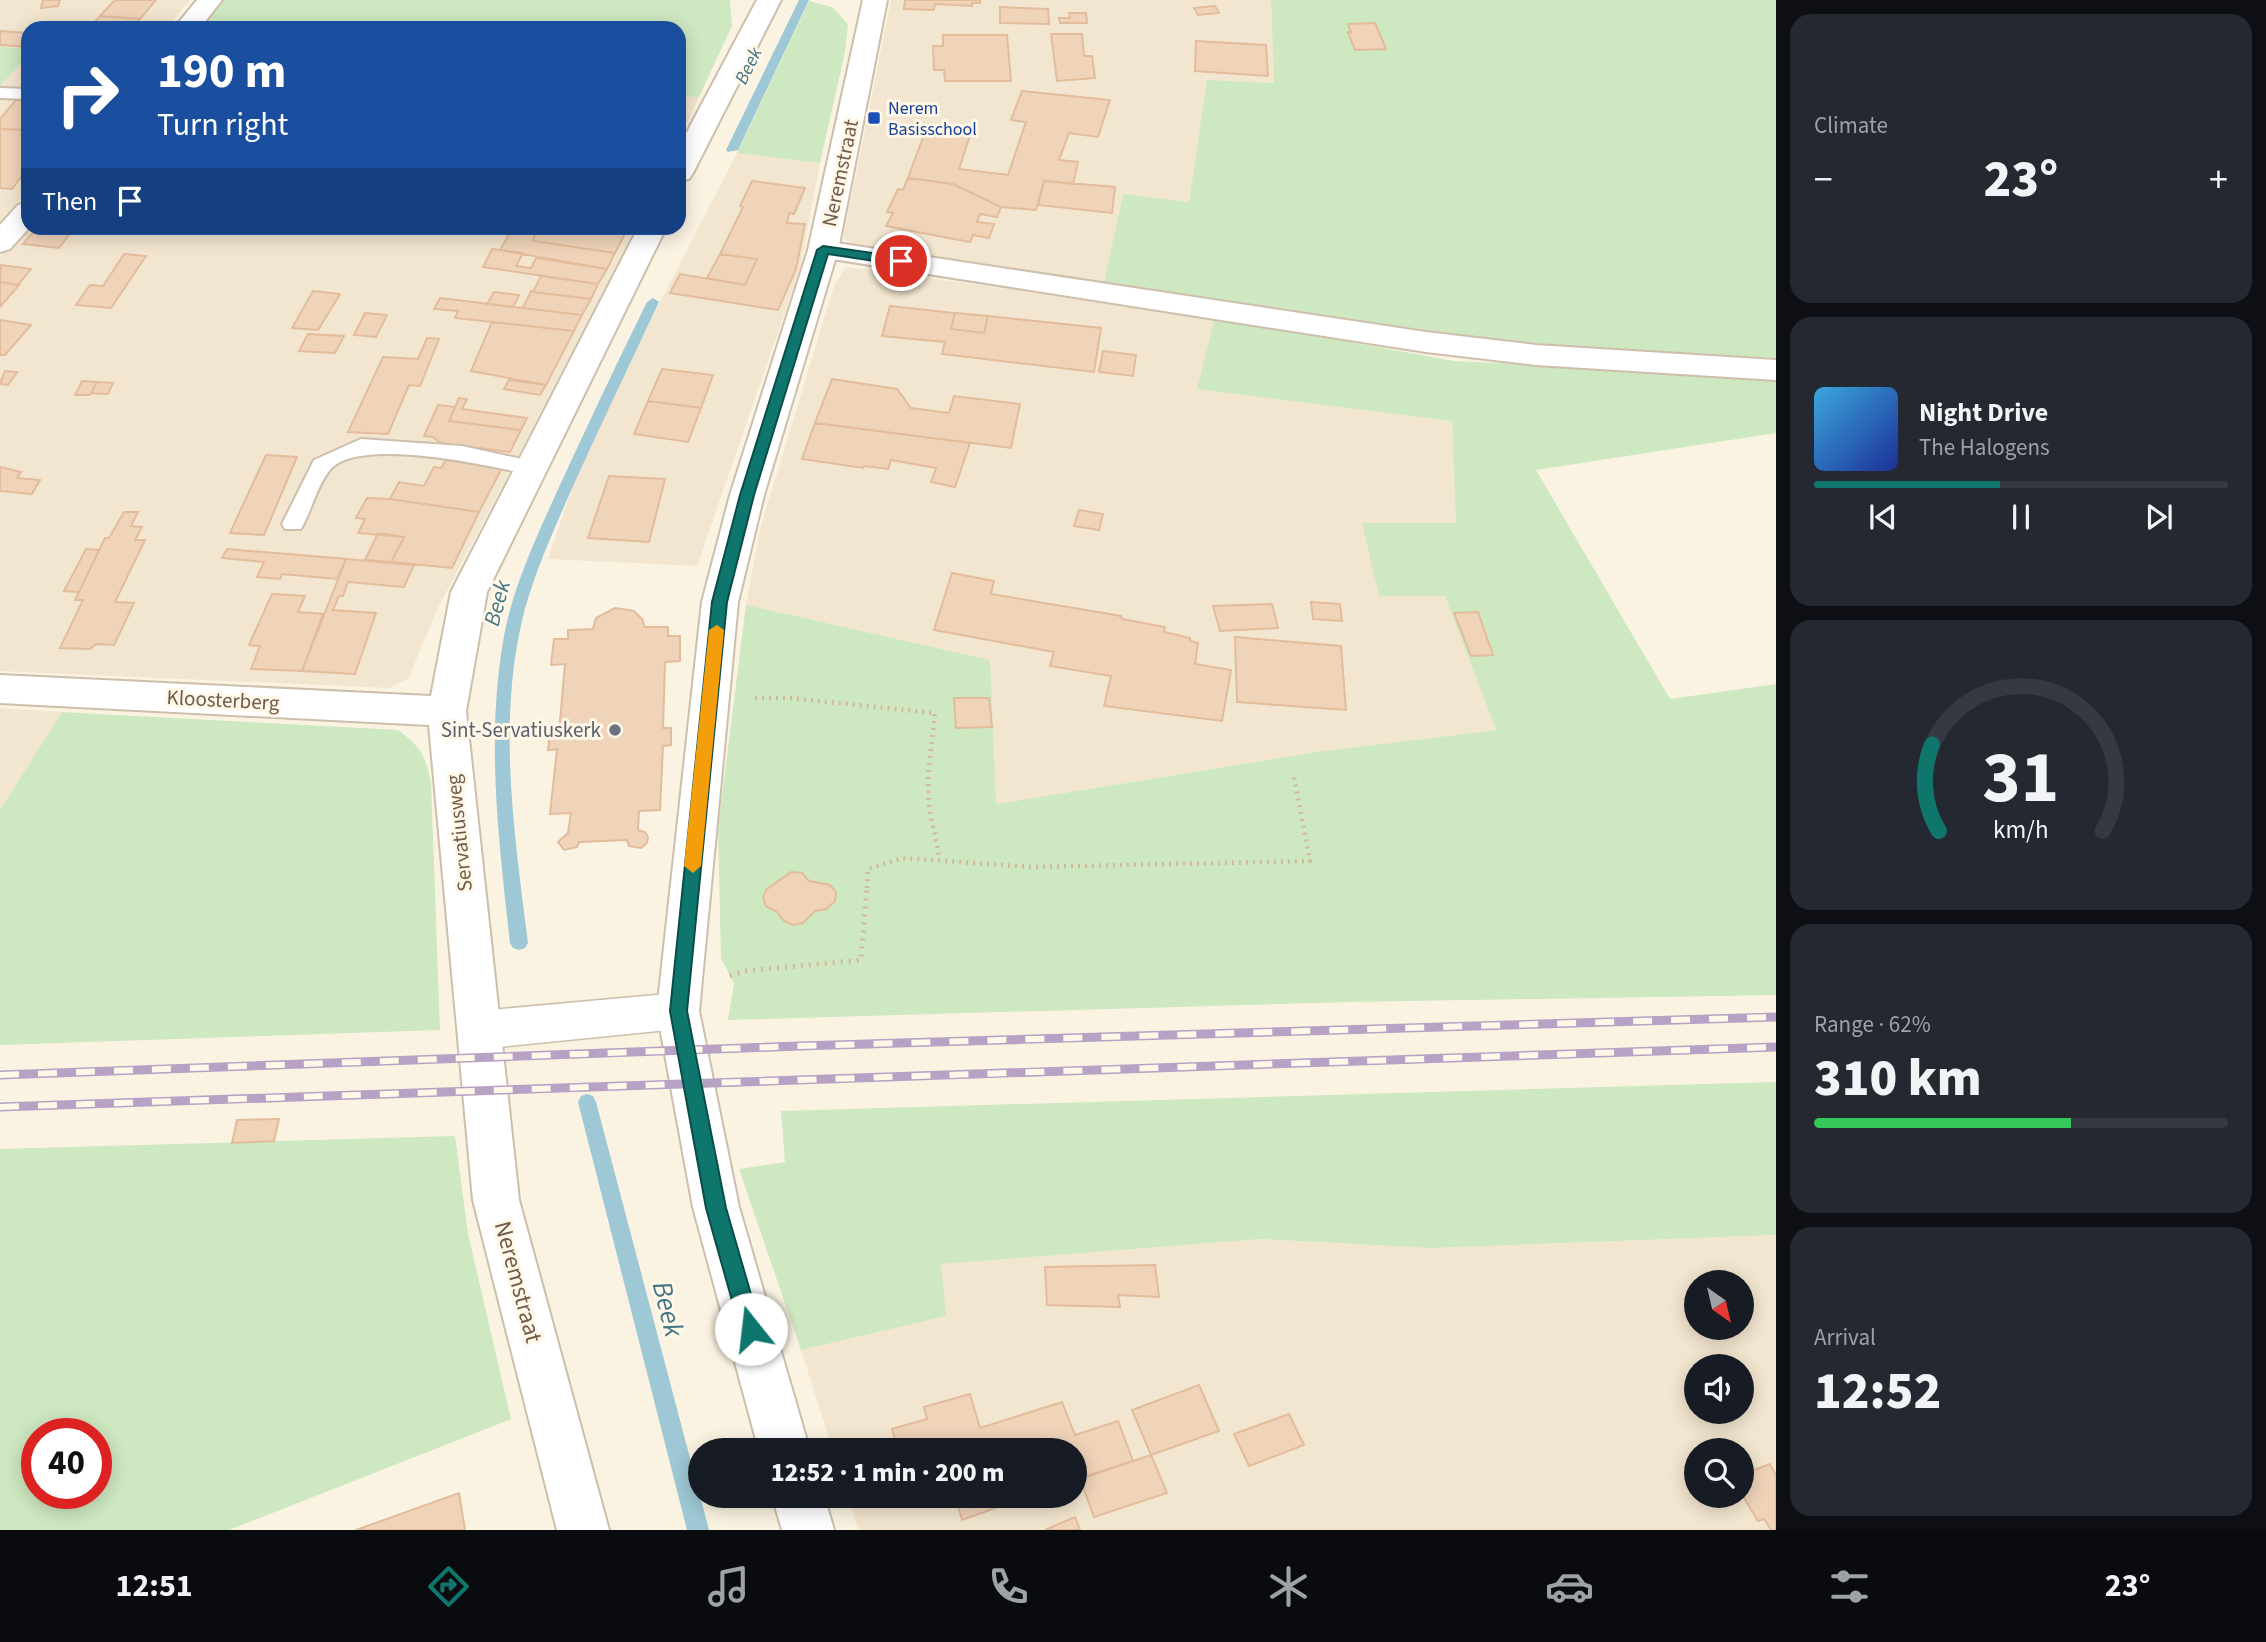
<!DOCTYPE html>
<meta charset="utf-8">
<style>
body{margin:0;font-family:"Source Sans 3",sans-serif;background:#242831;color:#f1f3f6;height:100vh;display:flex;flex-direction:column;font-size:26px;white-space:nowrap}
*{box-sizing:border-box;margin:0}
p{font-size:23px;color:#9ea1a6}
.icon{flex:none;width:38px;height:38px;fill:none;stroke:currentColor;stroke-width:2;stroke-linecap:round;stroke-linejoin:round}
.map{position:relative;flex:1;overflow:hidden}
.drawer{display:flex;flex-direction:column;gap:14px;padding:14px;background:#0d0f14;width:490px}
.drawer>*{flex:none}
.hud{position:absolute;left:21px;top:21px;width:665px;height:214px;border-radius:21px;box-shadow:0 4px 18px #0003;background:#1a4fa0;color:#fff;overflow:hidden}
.needle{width:46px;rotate:146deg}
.fabs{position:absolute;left:1684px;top:1270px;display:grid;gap:14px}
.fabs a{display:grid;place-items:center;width:70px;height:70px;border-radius:50%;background:#171b24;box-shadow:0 4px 18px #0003;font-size:35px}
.speed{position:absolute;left:21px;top:1418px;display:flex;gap:14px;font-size:35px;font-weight:700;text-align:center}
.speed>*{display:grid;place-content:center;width:91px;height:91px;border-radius:50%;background:#171b24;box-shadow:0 4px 18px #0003;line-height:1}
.speed .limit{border:10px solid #d22;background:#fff;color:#111}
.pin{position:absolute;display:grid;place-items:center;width:60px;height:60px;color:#fff;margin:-30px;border:4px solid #fff;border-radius:50%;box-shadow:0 2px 7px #0007}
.me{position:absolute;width:77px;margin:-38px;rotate:344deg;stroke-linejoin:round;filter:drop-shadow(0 0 5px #0008)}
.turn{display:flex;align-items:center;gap:24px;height:147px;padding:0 21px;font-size:32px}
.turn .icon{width:91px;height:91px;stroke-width:2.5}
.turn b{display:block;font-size:49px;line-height:60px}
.then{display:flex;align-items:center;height:66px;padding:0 21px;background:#0003;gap:14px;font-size:26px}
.big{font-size:52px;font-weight:800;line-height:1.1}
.drawer .tile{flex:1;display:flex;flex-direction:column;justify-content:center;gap:10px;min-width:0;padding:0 24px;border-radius:21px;background:#242831}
.drawer .dial{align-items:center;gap:0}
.dial svg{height:182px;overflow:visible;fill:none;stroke:#363941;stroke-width:7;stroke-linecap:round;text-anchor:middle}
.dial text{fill:#f1f3f6;stroke:none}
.song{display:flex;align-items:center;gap:21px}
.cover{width:84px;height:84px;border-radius:10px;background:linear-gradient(135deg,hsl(200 70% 55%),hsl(230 70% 35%))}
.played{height:7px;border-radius:4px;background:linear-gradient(90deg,#0f766e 45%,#363941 45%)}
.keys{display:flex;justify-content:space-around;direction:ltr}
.heat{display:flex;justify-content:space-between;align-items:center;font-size:38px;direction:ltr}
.charge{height:10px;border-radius:5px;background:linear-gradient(90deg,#34c759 62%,#363941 0)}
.trip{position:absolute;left:688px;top:1438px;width:399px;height:70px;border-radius:35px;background:#171b24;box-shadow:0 4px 18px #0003;font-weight:800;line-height:70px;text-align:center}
.tab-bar{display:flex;height:112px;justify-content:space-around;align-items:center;background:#090b0e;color:#9ea1a6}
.tab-bar .icon{width:49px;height:49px}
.tab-bar .active{color:#0f766e}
.tab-bar b{font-size:32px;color:#f1f3f6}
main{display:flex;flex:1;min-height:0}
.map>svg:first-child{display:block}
.residential{fill:#f3e6d0;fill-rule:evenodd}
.green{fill:#cee8c1;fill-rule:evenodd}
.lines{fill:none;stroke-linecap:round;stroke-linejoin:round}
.stream{fill:#9ec8d5;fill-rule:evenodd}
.building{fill:#f0d4ba;stroke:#e2bc9b;stroke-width:2}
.service-casing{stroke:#cebeac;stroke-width:4}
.pedestrian-casing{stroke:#cebeac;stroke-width:3}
.minor-casing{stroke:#cebeac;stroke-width:4}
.tertiary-casing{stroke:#cebeac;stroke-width:4}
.path-far1{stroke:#d4b79e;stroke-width:4.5;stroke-dasharray:2 5;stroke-linecap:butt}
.path{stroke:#d4b79e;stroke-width:5;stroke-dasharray:2 6;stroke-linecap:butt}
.service{fill:#fff;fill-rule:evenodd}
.pedestrian{fill:#fff;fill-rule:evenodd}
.minor{fill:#fff;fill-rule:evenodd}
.tertiary{fill:#fff;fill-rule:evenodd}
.rail-casing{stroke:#b7a1c4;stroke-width:9}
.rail{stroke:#fff7e8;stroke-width:6;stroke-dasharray:19;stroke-linecap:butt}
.route{fill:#0f766e;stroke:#0a4d48;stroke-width:2}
.slow{fill:#f59e0b}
.transit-dot{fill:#1a4fb4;stroke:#fff7e8;stroke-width:2.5}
.worship-dot{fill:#6b7280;stroke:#fff7e8;stroke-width:2.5}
.labels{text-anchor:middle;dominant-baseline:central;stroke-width:6;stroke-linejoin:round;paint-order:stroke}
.far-transit-label{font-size:18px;fill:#164399;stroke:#fff7e8;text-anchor:start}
.far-water-label{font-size:19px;font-style:italic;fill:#447585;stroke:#fff7e8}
.street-label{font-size:21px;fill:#725b49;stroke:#fff7e8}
.worship-label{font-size:21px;fill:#5b616d;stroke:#fff7e8;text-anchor:end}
.water-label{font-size:23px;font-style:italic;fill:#447585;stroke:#fff7e8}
.near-street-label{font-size:24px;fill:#725b49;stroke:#fff7e8}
.near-water-label{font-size:28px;font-style:italic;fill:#447585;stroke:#fff7e8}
</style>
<main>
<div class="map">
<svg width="1776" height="1530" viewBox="0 0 1776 1530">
<rect width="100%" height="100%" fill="#fbf3e2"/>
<path class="residential" d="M0 0H190L166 28H28V49L0 47Z
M891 0H1271L1274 83 1207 80 1189 202 1123 194 1104 282 895 254 853 244 843 238Z
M28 56V190L0 223V86Z
M679 96 699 97 679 141Z
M737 153 820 163 800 269 697 566 548 559 588 442Z
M28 224V228H638L439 606 408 679 389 688 0 671V257Z
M846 267 1215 317 1197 389 1452 421 1457 523H1363L1379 596H1445L1496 730 1317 752 995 804 989 660 746 605 760 529 834 286Z
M0 708 62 712 0 810Z
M1776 1235V1530H858L848 1496H1074V1451H833L801 1350 945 1316 941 1264 1261 1239 1431 1248ZM1696 1283H1741V1328H1696ZM1696 1367H1741V1412H1696ZM1696 1451H1741V1496H1696Z"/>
<path class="green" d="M222 0H730L732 26 699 97 679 96V28H197Z
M1271 0H1776V358L1575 347 1459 335 1104 282 1123 194 1189 202 1207 80 1274 83Z
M809 1 832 7 848 24 845 52 820 163 737 153Z
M0 47 28 49V56L0 86Z
M1215 317 1454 361 1776 375V433L1536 470 1670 699 1776 684V995L1351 1002 728 1020 734 983 721 959 718 828 746 605 990 660 996 804 1317 752 1496 730 1445 596H1379L1362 523H1456L1452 421 1197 389Z
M62 712 398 730C421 747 425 755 431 782L440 1030 0 1045V810Z
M1776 1082V1235L1431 1248 1261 1239 941 1264 946 1316 801 1350 739 1169 785 1162 781 1111Z
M455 1136 468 1234 511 1419 229 1530H0V1149ZM37 1433H96V1493H37Z"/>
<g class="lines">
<path class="stream" d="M799 0H809L738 150 728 152 726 150Z
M653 298 659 302C629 366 598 430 569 495 551 537 531 580 521 625 498 729 515 839 528 943L525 948 519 950 513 948 510 943C499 843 486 742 503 642 511 592 533 545 554 498 584 432 615 367 647 302Z
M587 1094 593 1096 596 1102 709 1530H687L578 1102 581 1096Z"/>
</g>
<path class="building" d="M43 0H60L58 6 41 8Z
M115 0H156L140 19 100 16Z
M905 0H980V3H972V6L935 4 934 10 904 9Z
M1215 6 1219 13 1198 15 1194 8Z
M1000 7 1048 9 1049 24 1000 23Z
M1069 13H1086L1087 23H1060L1059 18H1070Z
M100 16 140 19 132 28H89Z
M1375 23 1386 49 1355 50 1348 32H1351L1348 24Z
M0 31 28 33V47L0 45Z
M1051 34H1082L1084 56H1092L1095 78 1057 81Z
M943 35H1007L1011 81H945L944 70H934L933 46H943Z
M1196 41 1266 45 1268 76 1195 71Z
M1022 91 1110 100 1098 137 1069 133 1059 160 1078 162 1073 184 1044 181 1036 210 1001 207 953 184 908 178 928 124 972 129 959 169 1008 175 1026 122 1011 120Z
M16 100H28V130L0 129V119Z
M0 129 28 130V168L12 189 0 188Z
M908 178 953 184 1001 207 997 217 980 214 977 222 994 224 989 238 973 235 970 242 886 226 893 213 887 212 898 189 903 190Z
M752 181 805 188 794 214 789 213 787 223 805 224 796 269 778 310 670 293 680 274 745 285 757 259 720 254 743 207 740 206Z
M1044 181 1115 187 1112 213 1038 205Z
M486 228H547L577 232 579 228H628L615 253 533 241 536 232Z
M35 230 70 233 59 248 23 244Z
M511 231 536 232 533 241 615 253 607 269 500 250Z
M492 249 523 253 516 266 531 268 536 258 607 269 598 284 483 267Z
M124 254 146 256 111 308 76 305 90 285 103 286Z
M720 254 757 259 745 285 707 278Z
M1 265 31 269 18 285 0 282Z
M541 276 598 284 591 299 533 292Z
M0 282 19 285 0 307Z
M313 291 340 294 318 330 292 328Z
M531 291 533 292 591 299 582 315 523 308Z
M494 292 519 295 513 307 487 304Z
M440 298 523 308 582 315 574 331 455 318 458 311 434 309Z
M890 306 955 313 951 329 984 333 988 316 1101 328 1094 372 942 354 945 342 882 336Z
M365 313 387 315 376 337 354 335Z
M955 313 988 316 984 333 951 329Z
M0 320 31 325 5 355H0Z
M492 322 574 331 546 385 471 371Z
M308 334 344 336 335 353 299 351Z
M427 338 439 339 420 386 409 385 388 434 348 432 383 357 418 359Z
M1103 351 1136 355 1133 376 1099 372Z
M662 369 713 375 701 408 648 401Z
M5 371 17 372 8 385 0 384Z
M832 379 897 389 911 408 949 413 954 396 1020 404 1011 448 815 423Z
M509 380 546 385 540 395 504 389Z
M82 381 97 382 90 395H75Z
M97 382 113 383 108 394 91 393Z
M459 398 467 399 462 409 527 418 521 430 449 421Z
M648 401 701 408 688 442 634 434Z
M438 405 455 407 449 421 521 430 510 452 440 443 433 437 424 436Z
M815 423 970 443 955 487 931 482 936 468 891 460 888 469 864 466 863 468 802 459Z
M266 455 297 457 264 535 230 533Z
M446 460 502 468 479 512 390 499 399 482 424 486 434 467 441 468Z
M0 467 21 472 17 478 40 480 32 494 0 491Z
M609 476 665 479 649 542 588 538Z
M367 498 390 499 479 512 452 568 391 562 404 537 358 533 365 519 356 518Z
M1079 510 1103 514 1099 530 1074 526Z
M124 512H138L131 526 142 527 135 540H145L115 602 134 603 114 645 96 644 90 649 60 648 83 600H75L105 538H109Z
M378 533 404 537 391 562 365 560Z
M86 549 99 550 79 592 64 591Z
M227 549 346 559 337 579 282 574 280 579 257 577 264 562 222 558Z
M346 559 414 565 404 587 348 582 343 596H339L333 610 376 613 355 674 302 671Z
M952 573 994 581 991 594 1121 616 1122 619 1165 627 1164 632 1190 638V641L1198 643 1195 664 1231 670 1222 721 1104 706 1111 676 1050 666 1054 652 934 630Z
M272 594 305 596 298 612 323 614 302 671 251 669 260 646 249 645Z
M1311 602 1340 604 1342 621 1313 619Z
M1272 604 1278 628 1220 631 1213 606Z
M615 608 634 611 642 619 645 627H668V636H680V661L665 662 663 728H671V745L663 746 660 810 639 811 638 830 645 832 648 837 647 843 641 848 629 846 627 840 579 842 577 847 564 850 558 842 568 833 571 813 550 814 557 749 548 750 550 732H559L565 664 551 665 554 639H568V630L593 629 596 618Z
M1478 612 1493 655 1471 656 1454 613Z
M1235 637 1341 646 1346 710 1237 702Z
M954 698H989L992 727 956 728Z
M791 872 802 873 809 881 830 885 836 892 835 901 826 909 815 911 803 923 793 925 784 921 777 912 766 906 763 897 767 889Z
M279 1119 274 1141 232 1143 237 1120Z
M1155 1265 1159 1297 1118 1295 1120 1307 1047 1305 1045 1267Z
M1199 1385 1219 1431 1151 1455 1132 1410Z
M970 1394 980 1428 1062 1402 1075 1435 1118 1421 1133 1461 1074 1480V1451H898L892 1429 927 1419 924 1407Z
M1289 1414 1304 1445 1249 1466 1234 1434Z
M1151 1455 1167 1493 1094 1517 1080 1479Z
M1770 1464 1776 1475V1530H1771L1764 1519 1758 1521 1741 1493V1475Z
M459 1493 465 1530H356Z
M955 1496H1029L962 1520Z
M1075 1517 1080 1530H1045Z"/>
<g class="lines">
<g class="service-casing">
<path id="service" d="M0 88 28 89V99L0 98Z
M361 439 462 446 531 461 538 463 542 468 538 473 531 475C491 466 356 435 329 471 316 488 311 512 301 529H285L282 524 314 460Z"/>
</g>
<g class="pedestrian-casing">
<path id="pedestrian" d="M678 993 693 998 699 1011 693 1024 678 1029 479 1049 464 1043 458 1030 464 1017 479 1011Z"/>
</g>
<g class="minor-casing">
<path id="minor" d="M197 0H222L200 28H174Z
M757 0H781L693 173 689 179 679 181V147Z
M28 202 29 228 10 249 0 252V225L18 205Z
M638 228H666L487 592 466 711 519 1200 609 1530H557L473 1200 429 725 0 703V675L431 696 451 592Z
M823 241 1426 332 1536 345 1776 360V380L1536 365 1426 352 813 256 808 250 813 244Z"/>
</g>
<g class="tertiary-casing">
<path id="tertiary" d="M863 0H887L838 250 764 495 738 602 699 1011 739 1207 810 1451H759L693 1207 657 1011 702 602 730 495 808 250Z
M772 1496H824L834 1530H782Z"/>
</g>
<path class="path-far1" d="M755 698H789L935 713C932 746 924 784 931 817 934 832 938 844 939 860
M867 888 868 869 903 858 1031 867 1310 861 1294 777"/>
<path class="path" d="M730 976 744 971 861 960 867 886"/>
<use href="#service" class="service"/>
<use href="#pedestrian" class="pedestrian"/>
<use href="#minor" class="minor"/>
<use href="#tertiary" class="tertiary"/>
<g class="rail-casing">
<path id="rail" d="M0 1075 800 1046 1776 1017
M0 1107 1776 1047"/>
</g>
<use href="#rail" class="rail"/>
</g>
<path class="route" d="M823 246 901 257 907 261 901 265 828 254 754 495 727 602 687 1011 726 1208 761 1329 758 1336 751 1339 743 1336 740 1329 706 1208 670 1011 712 602 740 495 817 250Z"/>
<path class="slow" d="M717 625 724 630 701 866 693 873 684 866 709 630Z"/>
<rect class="transit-dot" x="867" y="111" width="14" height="14" rx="3.5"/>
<circle class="worship-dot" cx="615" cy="730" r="7"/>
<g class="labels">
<g class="far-transit-label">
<text x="888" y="108">Nerem<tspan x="888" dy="21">Basisschool</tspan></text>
</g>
<g class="far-water-label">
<text transform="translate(749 66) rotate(-64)">Beek</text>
</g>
<g class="street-label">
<text transform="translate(840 173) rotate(-78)">Neremstraat</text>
<text transform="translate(223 700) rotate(3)">Kloosterberg</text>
<text transform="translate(459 833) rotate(-96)">Servatiusweg</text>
</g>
<g class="worship-label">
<text x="601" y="730">Sint-Servatiuskerk</text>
</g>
<g class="water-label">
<text transform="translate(497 603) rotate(-75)">Beek</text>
</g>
<g class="near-street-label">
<text transform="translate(518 1282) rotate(75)">Neremstraat</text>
</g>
<g class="near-water-label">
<text transform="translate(668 1309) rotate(76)">Beek</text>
</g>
</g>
</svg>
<div class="fabs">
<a><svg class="needle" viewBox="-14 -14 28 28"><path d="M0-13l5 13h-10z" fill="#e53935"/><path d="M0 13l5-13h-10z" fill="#9ea1a6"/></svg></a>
<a><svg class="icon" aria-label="sound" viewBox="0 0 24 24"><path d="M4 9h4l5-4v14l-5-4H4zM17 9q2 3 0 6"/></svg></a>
<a><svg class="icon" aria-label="search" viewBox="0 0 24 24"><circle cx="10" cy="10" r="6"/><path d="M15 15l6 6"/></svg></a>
</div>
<div class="speed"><div class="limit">40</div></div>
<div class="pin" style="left:901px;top:261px;background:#d93025"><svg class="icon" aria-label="arrive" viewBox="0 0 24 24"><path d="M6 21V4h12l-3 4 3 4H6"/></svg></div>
<svg class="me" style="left:751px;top:1329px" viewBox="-20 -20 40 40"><circle r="19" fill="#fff"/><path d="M0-13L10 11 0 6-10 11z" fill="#0f766e"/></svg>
<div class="trip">12:52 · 1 min · 200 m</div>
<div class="hud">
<div class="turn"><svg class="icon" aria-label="right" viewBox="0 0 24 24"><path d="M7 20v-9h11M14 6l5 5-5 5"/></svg><div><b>190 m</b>Turn right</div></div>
<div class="then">Then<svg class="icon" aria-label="arrive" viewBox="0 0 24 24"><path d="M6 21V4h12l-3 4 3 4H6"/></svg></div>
</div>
</div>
<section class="drawer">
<div class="tile"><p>Climate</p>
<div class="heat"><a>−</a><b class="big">23°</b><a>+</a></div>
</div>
<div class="tile">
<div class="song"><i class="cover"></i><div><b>Night Drive</b><p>The Halogens</p></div></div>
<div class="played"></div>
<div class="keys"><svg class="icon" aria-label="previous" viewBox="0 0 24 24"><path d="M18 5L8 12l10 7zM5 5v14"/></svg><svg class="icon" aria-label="pause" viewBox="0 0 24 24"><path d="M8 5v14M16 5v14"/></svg><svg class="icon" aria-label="next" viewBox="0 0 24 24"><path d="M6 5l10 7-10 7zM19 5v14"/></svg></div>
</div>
<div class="tile dial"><svg viewBox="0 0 100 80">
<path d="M14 69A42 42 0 1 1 86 69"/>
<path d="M14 69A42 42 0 0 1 11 31" stroke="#0f766e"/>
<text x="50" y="56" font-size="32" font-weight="700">31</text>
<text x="50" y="72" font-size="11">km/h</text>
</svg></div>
<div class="tile"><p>Range · 62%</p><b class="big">310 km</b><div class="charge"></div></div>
<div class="tile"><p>Arrival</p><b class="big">12:52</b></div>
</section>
</main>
<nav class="tab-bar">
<b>12:51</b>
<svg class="icon active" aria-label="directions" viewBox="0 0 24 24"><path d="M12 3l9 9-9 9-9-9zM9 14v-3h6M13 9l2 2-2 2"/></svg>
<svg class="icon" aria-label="music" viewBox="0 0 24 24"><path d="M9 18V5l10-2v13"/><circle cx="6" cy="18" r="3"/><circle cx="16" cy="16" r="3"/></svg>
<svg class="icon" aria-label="phone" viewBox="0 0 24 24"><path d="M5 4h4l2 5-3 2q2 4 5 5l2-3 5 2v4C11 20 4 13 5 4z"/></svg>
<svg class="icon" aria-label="climate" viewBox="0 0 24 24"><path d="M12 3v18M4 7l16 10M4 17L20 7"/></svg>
<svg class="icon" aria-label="car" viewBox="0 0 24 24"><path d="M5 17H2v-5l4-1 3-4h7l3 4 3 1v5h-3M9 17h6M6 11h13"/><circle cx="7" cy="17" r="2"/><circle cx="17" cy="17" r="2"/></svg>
<svg class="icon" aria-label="filters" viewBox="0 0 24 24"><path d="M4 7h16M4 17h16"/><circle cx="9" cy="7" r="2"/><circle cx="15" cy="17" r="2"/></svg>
<b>23°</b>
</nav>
